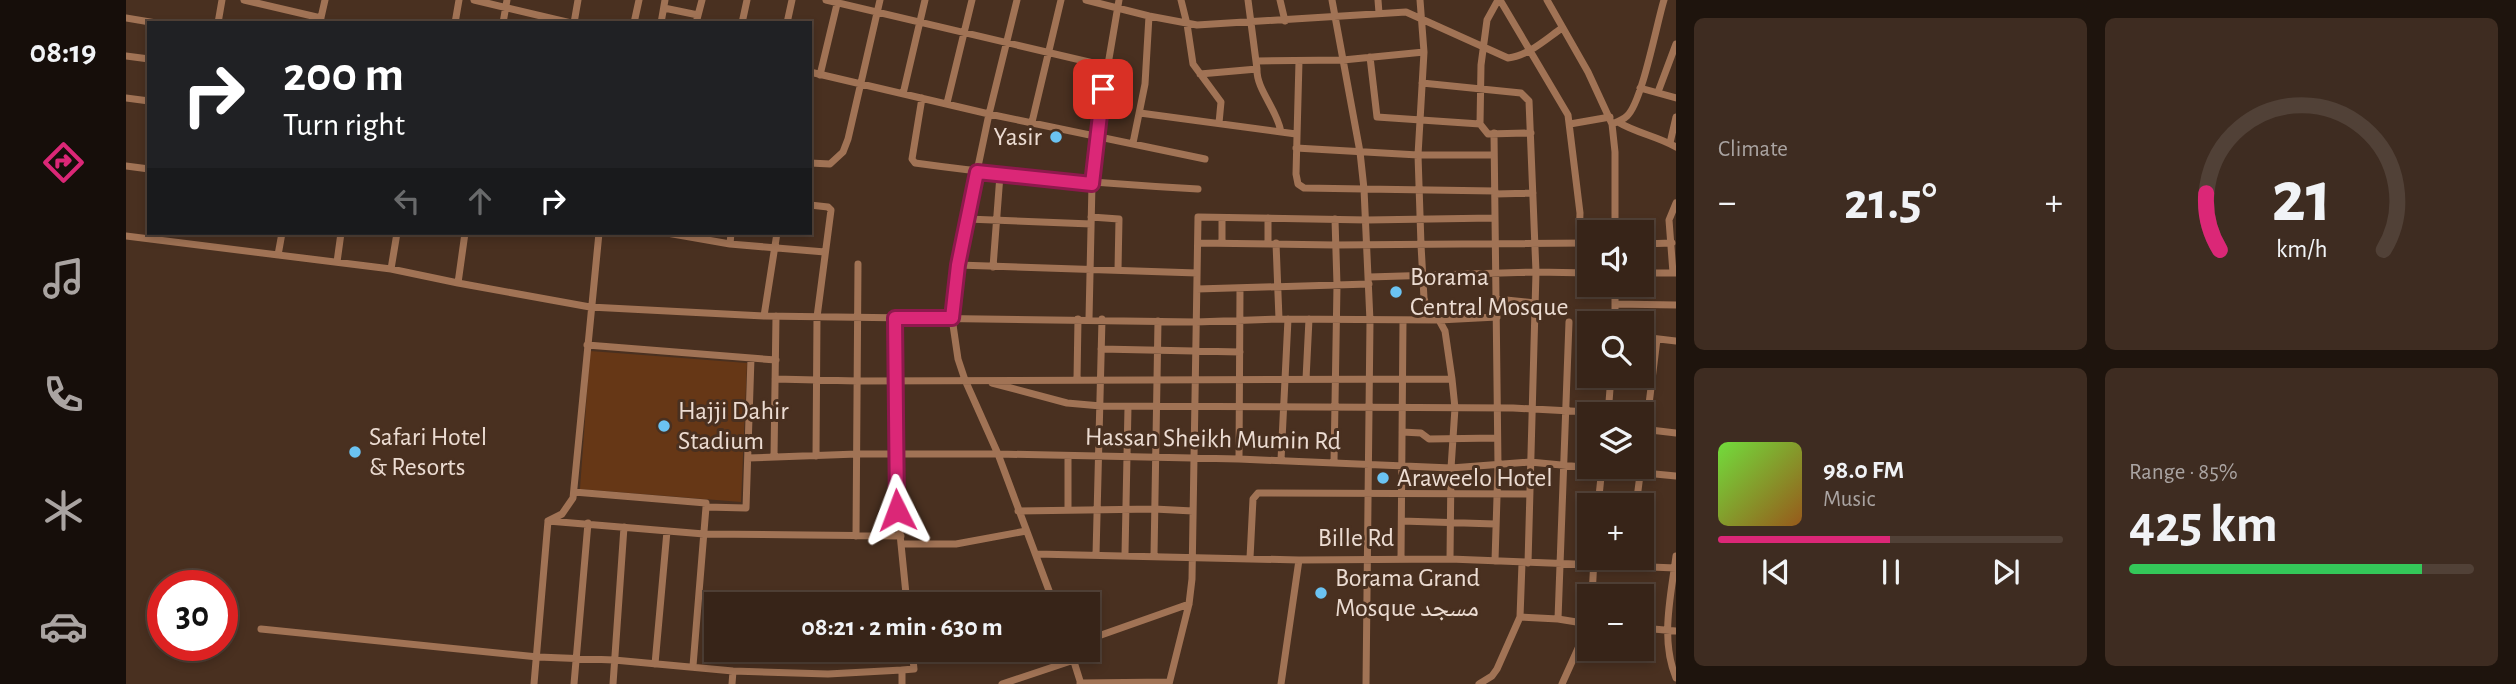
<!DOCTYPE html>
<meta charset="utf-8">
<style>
body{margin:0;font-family:"Alegreya Sans","Noto Naskh Arabic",sans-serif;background:#3e2c21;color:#f1f3f6;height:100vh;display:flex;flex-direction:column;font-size:26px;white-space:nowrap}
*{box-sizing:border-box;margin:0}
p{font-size:23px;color:#aaa4a2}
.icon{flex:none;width:38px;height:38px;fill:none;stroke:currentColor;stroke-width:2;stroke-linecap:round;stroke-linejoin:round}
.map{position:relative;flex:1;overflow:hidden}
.side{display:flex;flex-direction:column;gap:18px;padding:18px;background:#1e140d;width:840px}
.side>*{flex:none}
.hud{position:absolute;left:21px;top:21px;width:665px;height:214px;border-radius:0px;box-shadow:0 4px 10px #0003,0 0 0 2px #514137;background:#202124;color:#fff;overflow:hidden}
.tools{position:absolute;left:1451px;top:220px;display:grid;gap:14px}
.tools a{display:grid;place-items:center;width:77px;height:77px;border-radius:0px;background:#372418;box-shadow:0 4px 10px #0003,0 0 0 2px #514137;font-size:35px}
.speed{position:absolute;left:21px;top:570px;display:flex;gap:14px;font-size:35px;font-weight:700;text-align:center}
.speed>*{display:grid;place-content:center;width:91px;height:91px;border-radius:50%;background:#372418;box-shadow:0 4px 10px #0003,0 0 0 2px #514137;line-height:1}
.speed .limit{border:10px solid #d22;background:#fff;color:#111}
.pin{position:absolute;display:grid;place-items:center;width:60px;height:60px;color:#fff;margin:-30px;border-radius:14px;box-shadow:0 4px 10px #0006}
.me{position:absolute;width:77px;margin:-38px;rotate:357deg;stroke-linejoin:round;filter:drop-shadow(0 0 5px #0008)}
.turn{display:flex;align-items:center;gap:24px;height:147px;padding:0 21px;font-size:32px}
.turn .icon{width:91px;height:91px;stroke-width:2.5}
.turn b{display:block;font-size:49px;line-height:60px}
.lanes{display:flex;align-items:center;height:66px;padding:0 21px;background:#0003;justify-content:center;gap:35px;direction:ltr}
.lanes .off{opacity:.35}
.big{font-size:52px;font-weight:700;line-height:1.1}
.side .widget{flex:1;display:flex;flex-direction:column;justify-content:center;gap:10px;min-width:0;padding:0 24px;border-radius:10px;background:#3e2c21}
.side .dial{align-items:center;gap:0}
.dial svg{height:182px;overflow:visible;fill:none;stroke:#514137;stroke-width:7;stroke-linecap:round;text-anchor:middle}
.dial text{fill:#f1f3f6;stroke:none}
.song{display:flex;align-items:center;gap:21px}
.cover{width:84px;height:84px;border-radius:10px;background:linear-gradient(135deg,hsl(100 70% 55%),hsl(30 70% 35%))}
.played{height:7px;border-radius:4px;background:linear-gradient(90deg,#db2777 50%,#514137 50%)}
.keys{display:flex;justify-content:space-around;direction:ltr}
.heat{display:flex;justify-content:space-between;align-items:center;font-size:38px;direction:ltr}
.charge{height:10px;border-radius:5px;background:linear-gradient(90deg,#34c759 85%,#514137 0)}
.side .tiles{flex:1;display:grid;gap:18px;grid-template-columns:repeat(2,1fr)}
.trip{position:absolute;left:578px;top:592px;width:396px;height:70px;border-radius:0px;background:#372418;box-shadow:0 4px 10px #0003,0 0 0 2px #514137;font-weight:700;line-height:70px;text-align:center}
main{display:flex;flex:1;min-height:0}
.menu{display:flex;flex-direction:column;width:126px;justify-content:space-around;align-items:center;background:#160e0a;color:#aaa4a2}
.menu .icon{width:49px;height:49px}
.menu .active{color:#db2777}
.menu b{font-size:32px;color:#f1f3f6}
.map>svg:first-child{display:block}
.green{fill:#663716}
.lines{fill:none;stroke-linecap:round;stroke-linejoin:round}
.minor{stroke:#a17355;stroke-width:7}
.route-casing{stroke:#8e194d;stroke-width:18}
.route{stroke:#db2777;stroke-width:12}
.poi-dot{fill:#6bc3f2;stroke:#493020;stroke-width:2.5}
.labels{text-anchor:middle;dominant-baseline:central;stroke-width:6;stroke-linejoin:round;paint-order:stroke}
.poi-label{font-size:26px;fill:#ecdcd2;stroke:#493020;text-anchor:start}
.street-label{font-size:26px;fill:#ecdcd2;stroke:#493020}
</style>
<main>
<nav class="menu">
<b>08:19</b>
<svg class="icon active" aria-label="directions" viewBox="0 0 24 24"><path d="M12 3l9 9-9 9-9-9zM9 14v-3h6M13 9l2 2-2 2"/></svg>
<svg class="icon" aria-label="music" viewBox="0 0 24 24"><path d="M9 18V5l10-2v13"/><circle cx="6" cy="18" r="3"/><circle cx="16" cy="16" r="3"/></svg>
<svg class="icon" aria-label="phone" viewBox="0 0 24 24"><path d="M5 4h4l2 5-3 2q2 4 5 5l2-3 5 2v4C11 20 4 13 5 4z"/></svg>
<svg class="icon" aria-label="climate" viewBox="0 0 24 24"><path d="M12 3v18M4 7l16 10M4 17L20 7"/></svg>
<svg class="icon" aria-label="car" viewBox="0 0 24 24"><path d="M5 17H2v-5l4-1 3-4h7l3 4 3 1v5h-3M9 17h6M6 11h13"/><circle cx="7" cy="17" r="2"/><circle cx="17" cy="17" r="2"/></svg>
</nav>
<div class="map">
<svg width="1550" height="684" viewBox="0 0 1550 684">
<rect width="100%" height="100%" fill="#493020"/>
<path class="green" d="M464 351 621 363 615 502 454 489Z"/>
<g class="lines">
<path class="minor" d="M118 0 195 18
M348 0 445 23
M700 0 980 66
M891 0 863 114 841 219 832 265 826 318 832 359 839 380 872 454 928 604
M960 0 1023 16 1071 25 1280 12 1382 58C1402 56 1420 39 1436 28
M1055 0 1061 24 1067 64 1095 102 1093 123
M1154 0 1159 21
M1206 0 1234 152 1238 189 1369 191
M1252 0 1253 13
M1294 0 1298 52 1292 155 1295 245 1298 298 1301 309 1313 320 1319 331 1326 379 1329 408 1325 468 1324 559
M1372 0 1361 20 1355 65 1354 124 1362 134 1405 133
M1374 0 1442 115 1454 213 1453 243
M1421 0 1462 72 1486 124 1489 152V233
M538 8 572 15
M0 18 30 23
M194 22 199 0
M92 23 96 0
M329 23 333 0
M377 23 381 0
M448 23 452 0
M508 23 513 0
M535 23 539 0
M570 23 576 0
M616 23 621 0
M661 23 666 0
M0 56 23 59
M1244 57 1251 117 1354 124
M1131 61 1217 60 1298 52
M1173 61 1170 174 1172 184 1178 188 1238 189 1244 321 1240 684
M1131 69C1130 89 1151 109 1155 132
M684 72 863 114 1079 159
M1074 74 1131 69 1122 0
M694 75 712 0
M1296 83 1395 93 1403 101 1410 272 1402 563
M1514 88 1550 98
M1532 92 1550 44
M777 94 799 0
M0 98 23 101
M796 98 786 159 789 163C883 176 977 184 1072 189
M821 103 846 0
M1014 113 1170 134
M906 122 935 0
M1492 122C1510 133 1531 136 1550 147
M1444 124 1484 117
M1486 124C1491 122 1497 120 1501 116 1516 103 1531 22 1538 0
M1368 133 1372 465 1369 561
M1007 143 1019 84 1023 16
M1544 143 1550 117
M1170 148 1292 155H1368
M684 163 704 164 717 152 722 139 754 0
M0 166 23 169
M1369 194 1407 193
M684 205 702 207 705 210 691 317 690 456
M965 217 993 219 992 270
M1096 218V243
M841 219 965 224
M473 233 447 498 436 514 422 521 578 534 775 536
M541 233 604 244 699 252
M0 236 265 269 332 283 339 233
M1072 243 1209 245 1463 243
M1142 243V218
M1150 243 1153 319
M604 244 605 233
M1516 244 1546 243
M152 255 156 233
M211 262 215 233
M832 265 1071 273
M867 267 874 175
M265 269 271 233
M1516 273H1550
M1547 273 1543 220 1550 203
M1243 277 1410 272 1463 273
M332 283 464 307 638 316 1070 322 1153 319 1313 320 1371 317
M1489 285V324
M1071 289 1243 284
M1370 299 1409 303
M1490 304 1550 305
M638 316 651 233
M769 318 770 494 781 604
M963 319 966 184 970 135 993 0
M1516 337 1550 341
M461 345 650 360
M975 349 1114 352
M649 379 732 381 1326 379
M951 379 952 319
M1180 379 1183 319
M866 383 941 403 975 406 1387 408 1482 413
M1482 415 1485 376
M1516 429 1550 433
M1276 432 1295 433 1303 439 1371 438
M648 457 650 316
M622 458 731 454H872L1113 459 1325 468 1404 462 1550 476
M1113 459 1114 288
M1155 460 1162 319
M1516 461 1531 339
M1208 462 1211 285 1209 219
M448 492 580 503V507
M1472 506 1476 467
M1510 506 1515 467
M942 510V457
M892 511 1028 509 1067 511
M1276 521 1369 524
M730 536 732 264
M775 544H830L900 531
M910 554 1173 560 1324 559 1550 568
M999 554 1002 407
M970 555 976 319
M1028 556 1032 321
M1550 556C1545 596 1534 639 1550 678
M1124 558 1127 499 1132 493 1402 494
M1275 559 1277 320
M1466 597 1468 558
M1394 617 1432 619 1463 624
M1432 619 1443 322
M1516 628 1550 631
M135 629 412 657 488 660 607 671 702 674 776 670V684
M961 640 1063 604
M944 649 955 684
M529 664 541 531
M567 666 580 507 620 508 625 358
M776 670 788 669 786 649
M954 683 1043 682
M408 684 422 521
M448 684 462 523
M487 684 498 527
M606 684 607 671
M876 684 948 660
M1043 684 1063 604 1066 579 1072 217 1241 220 1368 218
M1155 684 1173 560
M1353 684 1366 676 1371 669 1394 617 1396 563
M1436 684 1463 624"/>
</g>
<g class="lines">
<g class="route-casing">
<path id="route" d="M771 510 769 318H826L832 265 851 172 966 184 977 89"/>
</g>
<use href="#route" class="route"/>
</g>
<g class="poi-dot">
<circle cx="930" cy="137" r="7"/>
<circle cx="1270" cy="292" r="7"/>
<circle cx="538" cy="426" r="7"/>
<circle cx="229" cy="452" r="7"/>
<circle cx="1257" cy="478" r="7"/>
<circle cx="1195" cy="593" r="7"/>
</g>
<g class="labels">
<g class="poi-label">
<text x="916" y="137" text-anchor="end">Yasir</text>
<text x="1284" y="277">Borama<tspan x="1284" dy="30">Central Mosque</tspan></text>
<text x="552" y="411">Hajji Dahir<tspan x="552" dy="30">Stadium</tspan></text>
<text x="243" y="437">Safari Hotel<tspan x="243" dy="30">&amp; Resorts</tspan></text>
<text x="1271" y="478">Araweelo Hotel</text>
<text x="1209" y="578">Borama Grand<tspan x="1209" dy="30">Mosque مسجد</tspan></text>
</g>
<g class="street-label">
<text transform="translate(1087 439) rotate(1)">Hassan Sheikh Mumin Rd</text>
<text x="1230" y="538">Bille Rd</text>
</g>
</g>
</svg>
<div class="tools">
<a><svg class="icon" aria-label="sound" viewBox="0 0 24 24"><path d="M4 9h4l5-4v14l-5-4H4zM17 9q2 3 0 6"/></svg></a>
<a><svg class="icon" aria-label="search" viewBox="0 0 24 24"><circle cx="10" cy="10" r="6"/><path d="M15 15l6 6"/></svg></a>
<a><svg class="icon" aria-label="layers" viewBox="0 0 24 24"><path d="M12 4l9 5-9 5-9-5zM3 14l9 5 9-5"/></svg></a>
<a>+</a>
<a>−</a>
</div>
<div class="speed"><div class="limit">30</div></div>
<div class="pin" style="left:977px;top:89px;background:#d93025"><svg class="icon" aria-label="arrive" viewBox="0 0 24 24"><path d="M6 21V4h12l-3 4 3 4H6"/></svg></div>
<svg class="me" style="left:771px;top:510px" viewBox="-20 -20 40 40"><path d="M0-17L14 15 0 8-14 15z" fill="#db2777" stroke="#fff" stroke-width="4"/></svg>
<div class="trip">08:21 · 2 min · 630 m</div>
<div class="hud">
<div class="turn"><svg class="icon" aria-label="right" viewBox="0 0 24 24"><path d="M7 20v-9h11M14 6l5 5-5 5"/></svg><div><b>200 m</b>Turn right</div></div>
<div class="lanes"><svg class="icon off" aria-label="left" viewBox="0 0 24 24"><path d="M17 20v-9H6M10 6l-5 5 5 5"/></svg><svg class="icon off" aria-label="ahead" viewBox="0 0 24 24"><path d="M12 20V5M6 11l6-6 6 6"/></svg><svg class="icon" aria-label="right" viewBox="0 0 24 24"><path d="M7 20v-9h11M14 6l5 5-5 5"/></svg></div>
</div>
</div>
<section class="side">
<div class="tiles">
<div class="widget"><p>Climate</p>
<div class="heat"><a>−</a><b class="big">21.5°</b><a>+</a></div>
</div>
<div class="widget dial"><svg viewBox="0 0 100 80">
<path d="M14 69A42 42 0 1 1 86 69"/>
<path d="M14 69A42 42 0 0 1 8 44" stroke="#db2777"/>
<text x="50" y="56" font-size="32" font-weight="700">21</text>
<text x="50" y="72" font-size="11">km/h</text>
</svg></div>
<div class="widget">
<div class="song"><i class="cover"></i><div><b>98.0 FM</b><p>Music</p></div></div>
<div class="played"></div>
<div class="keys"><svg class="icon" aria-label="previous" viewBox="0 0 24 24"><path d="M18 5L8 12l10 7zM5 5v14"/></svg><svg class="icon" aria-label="pause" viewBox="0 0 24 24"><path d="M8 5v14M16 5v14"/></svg><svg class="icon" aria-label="next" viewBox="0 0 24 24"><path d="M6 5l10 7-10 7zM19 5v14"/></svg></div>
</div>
<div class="widget"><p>Range · 85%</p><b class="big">425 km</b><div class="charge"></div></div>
</div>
</section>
</main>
